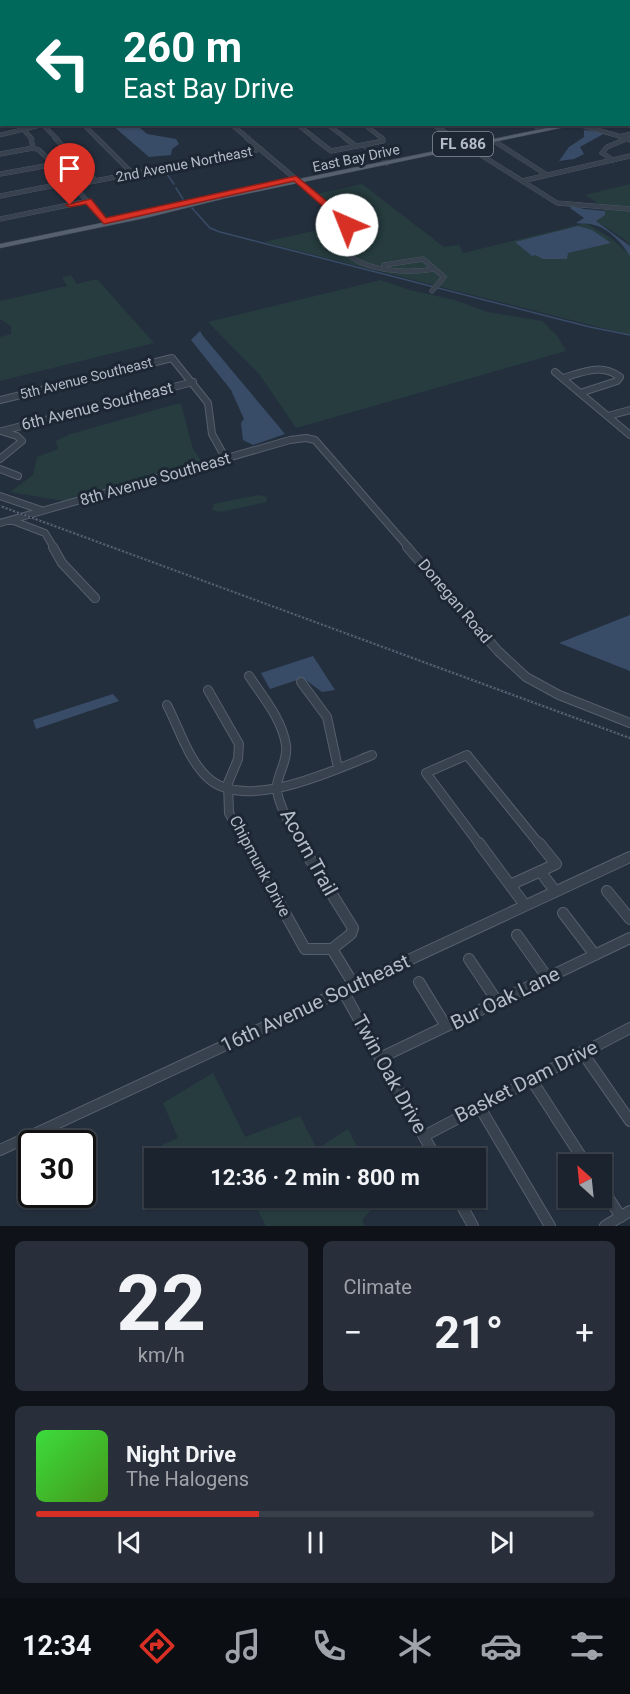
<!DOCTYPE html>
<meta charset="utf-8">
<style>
body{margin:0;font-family:Roboto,sans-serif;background:#282f3a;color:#f1f3f6;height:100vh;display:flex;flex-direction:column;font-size:22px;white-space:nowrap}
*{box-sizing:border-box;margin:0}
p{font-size:20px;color:#a0a4aa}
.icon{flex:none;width:33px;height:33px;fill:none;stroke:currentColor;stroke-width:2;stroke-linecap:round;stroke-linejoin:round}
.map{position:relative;height:1226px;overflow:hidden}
.drawer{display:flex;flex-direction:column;gap:15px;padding:15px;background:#0f1319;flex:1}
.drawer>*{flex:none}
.banner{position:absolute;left:0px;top:0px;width:630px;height:126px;box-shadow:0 2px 4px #0004,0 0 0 2px #39404a;background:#00695c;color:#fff;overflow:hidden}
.needle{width:39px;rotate:333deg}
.fabs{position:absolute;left:558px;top:1154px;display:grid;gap:12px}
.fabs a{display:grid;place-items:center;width:54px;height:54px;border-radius:0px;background:#1b232e;box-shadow:0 2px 4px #0004,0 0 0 2px #39404a;font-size:30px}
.speed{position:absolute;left:18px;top:1130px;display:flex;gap:12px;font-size:30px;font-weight:700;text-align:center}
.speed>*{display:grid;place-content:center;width:78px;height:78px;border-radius:50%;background:#1b232e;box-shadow:0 2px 4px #0004,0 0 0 2px #39404a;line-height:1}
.speed .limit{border:3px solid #111;border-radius:9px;background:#fff;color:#111}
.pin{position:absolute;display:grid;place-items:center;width:51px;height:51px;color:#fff;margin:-62px -26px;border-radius:50% 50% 50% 0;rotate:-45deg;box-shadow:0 0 6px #0007}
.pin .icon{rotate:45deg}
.me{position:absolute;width:66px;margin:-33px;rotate:316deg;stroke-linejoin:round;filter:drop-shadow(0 0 4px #0008)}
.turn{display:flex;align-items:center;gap:21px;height:126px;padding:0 24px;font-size:27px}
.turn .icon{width:78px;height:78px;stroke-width:2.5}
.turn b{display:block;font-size:42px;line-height:51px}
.big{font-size:45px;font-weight:700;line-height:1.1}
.drawer .widget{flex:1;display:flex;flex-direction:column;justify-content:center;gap:9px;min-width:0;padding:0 21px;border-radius:9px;background:#282f3a}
.drawer .dial{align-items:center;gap:0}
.dial b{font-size:78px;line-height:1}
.song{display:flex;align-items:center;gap:18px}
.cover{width:72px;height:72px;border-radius:9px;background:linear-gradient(135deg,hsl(120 70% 55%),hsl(100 70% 35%))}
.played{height:6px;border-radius:3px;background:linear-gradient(90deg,#d93025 40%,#39404a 40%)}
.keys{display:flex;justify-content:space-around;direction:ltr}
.heat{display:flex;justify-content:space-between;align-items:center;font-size:33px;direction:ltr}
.drawer .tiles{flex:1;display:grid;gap:15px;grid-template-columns:1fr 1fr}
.widget:last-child{grid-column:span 2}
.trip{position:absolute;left:144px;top:1148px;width:342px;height:60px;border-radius:0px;background:#1b232e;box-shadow:0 2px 4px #0004,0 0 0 2px #39404a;font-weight:700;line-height:60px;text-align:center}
.menu{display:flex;height:96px;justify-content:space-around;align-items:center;background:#0b0e12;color:#a0a4aa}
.menu .icon{width:42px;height:42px}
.menu .current{color:#d93025}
.menu b{font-size:27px;color:#f1f3f6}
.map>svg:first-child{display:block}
.green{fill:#263c3f}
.water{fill:#394c67}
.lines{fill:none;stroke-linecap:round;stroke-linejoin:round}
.stream{stroke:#394c67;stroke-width:1.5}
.minor-far4-casing{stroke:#565f6c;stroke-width:4.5}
.minor-far3-casing{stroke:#565f6c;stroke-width:5}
.minor-far2-casing{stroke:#565f6c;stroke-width:8}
.minor-far1-casing{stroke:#565f6c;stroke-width:10}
.minor-casing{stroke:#565f6c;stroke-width:12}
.major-casing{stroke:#414a57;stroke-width:1}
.minor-far4{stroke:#38414e;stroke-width:4}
.minor-far3{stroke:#38414e;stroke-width:4.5}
.minor-far2{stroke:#38414e;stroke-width:6}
.minor-far1{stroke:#38414e;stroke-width:8}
.minor{stroke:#38414e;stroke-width:10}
.major{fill:#56606e;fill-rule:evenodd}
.rail-casing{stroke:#5a6575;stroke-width:2}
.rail{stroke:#1d2633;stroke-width:1.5;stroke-dasharray:2;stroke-linecap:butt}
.route{fill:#d93025;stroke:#8d1f18;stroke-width:1.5}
.labels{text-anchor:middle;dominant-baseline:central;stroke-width:6;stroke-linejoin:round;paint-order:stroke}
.far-street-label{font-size:14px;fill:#b4bcc9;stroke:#1d2633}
.shield{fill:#1d2633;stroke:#878f9c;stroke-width:1.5}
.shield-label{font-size:15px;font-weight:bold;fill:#b4bcc9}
.street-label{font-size:16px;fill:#b4bcc9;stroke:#1d2633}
.near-street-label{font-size:20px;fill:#b4bcc9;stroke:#1d2633}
</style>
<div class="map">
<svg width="630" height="1226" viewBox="0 0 630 1226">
<rect width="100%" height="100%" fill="#242f3e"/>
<path class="green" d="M362 184 444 247 459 245 463 253 586 223 612 239 630 255V335L264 242 349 223 317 194Z
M630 184V246L624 239 596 221 605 211 595 201 585 195Z
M71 275 77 284 97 279 154 343 0 381V337L11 334V326L0 319V301L67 286 62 277Z
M381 280 410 290 455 300 488 312 542 321 558 337 566 351 296 428 260 375 208 322Z
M176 404H181L193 449 203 463 69 502 10 492 33 475 37 457 58 449 56 441 71 434Z
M259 495 267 497 266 502 221 512 212 510 214 504 218 503Z
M213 1073 245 1137 300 1116 317 1149 348 1129 363 1158H168L162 1145 178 1138 163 1103Z
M251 1197H383L362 1220 365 1226H266Z"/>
<path class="water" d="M112 125H137L147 134 176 139 179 144 172 149 171 155 149 157Z
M584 130 605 133 580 147 584 154 574 159 559 161 569 147 584 137Z
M572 206 584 209 605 211V215L596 221 630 246V256C621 242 608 227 590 224 585 223 581 224 576 223L584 218 570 208Z
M578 226 592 230 611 243 568 253 567 259H543L535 255 532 256 515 242Z
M200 331 203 336 285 434 253 445 243 440 241 423 244 419 231 390 191 340Z
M630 615V671L559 643Z
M313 656 335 690 322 692 303 678 270 689 261 673Z
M113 694 119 701 36 729 33 720Z"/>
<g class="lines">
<path class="stream" d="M164 170 174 184
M176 188 183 199
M192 208 210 228 220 232 590 327 630 335"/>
<g class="minor-far4-casing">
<path id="minor-far4" d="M78 0 80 2
M141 0 143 2
M179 0 181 2
M247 0 250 2
M470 0 472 2
M503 0 506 2
M538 0 541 2
M613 0 617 2
M189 2 200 0
M414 2 416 0
M522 2 531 0
M0 26 2 28
M0 39 2 41
M42 124 57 139
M83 124 98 139
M231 124 249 139
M297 124 316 139
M327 124 347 139
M364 124 383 139
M432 124 456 139
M533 124 539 129
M577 124 629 139
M24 130 32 139
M0 135 45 124
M624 139 622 136 630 134"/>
</g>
<g class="minor-far3-casing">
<path id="minor-far3" d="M31 138 33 148 39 150 50 161V165L63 173 104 221
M55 138 96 181
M97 138 133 174
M247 138 348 223V227
M314 138 331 151 383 141 382 138
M345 138 356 146
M454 138 557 203 630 209
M626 138 630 140
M494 141 547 175
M364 145 387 163
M0 154 33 148
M613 160 602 153 607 147 624 140 623 138
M0 174 50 165
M522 181 630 156
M0 196 61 184H79L261 149
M0 219 88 201
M348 227 339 238 338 246C361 272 403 274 435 269
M384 265 423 259 444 277 432 291"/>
</g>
<g class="minor-far2-casing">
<path id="minor-far2" d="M555 372 630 435
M563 378C583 372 601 363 620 377L617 381 580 393
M0 400 172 358 208 403 212 434 226 459
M608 416 630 410
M2 431 193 382
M0 459 22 441 17 436 4 432
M0 469 18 476
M0 496 41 510
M11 520 45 533 54 548
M0 523 290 440 306 438 315 440 409 548"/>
</g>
<g class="minor-far1-casing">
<path id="minor-far1" d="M53 547 62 563 95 598
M407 547 498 651 526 677 559 695 630 723
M249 676C263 697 282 719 286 745 288 760 279 771 277 785 275 801 294 831 301 845
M301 682 327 717 338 768
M208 690 239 744 238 759 228 783 229 813 247 845
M167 705C179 728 188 759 207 777 244 813 332 771 372 755
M480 845 426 773 467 755 540 845"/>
</g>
<g class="minor-casing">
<path id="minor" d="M246 843 305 949H332
M300 843 353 928 351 934 332 949 354 985
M479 843 510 885 556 864 539 843
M540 871 555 891
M510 885 525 905
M607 891 630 919
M563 913 595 955
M517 935 547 977
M469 959 497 1001
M419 982 446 1026
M343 991 436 1158
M582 1052 630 1121
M380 1058 630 938
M531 1079 586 1164
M479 1106 550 1226
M424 1136 630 1028
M0 1150 630 857
M602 1188 621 1217
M457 1197 473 1226
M605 1226 630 1211"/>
</g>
<g class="major-casing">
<path id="major" d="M628 22H630V25H628Z
M628 111H630V113H628Z
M567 124H579L226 198 145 218 0 248V244L145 214 226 194Z"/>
</g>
<use href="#minor-far4" class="minor-far4"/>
<use href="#minor-far3" class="minor-far3"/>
<use href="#minor-far2" class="minor-far2"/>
<use href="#minor-far1" class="minor-far1"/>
<use href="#minor" class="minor"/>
<use href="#major" class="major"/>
<g class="rail-casing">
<path id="rail" d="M0 506 630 738"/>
</g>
<use href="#rail" class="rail"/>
</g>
<path class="route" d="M296 176 353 223 351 229H345L343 224 294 181 104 224 86 204 70 207 66 205 91 199 106 218Z"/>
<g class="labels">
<g class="far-street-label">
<text transform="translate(356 158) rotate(-12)">East Bay Drive</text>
<text transform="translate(184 164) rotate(-11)">2nd Avenue Northeast</text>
<text transform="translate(86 378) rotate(-14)">5th Avenue Southeast</text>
</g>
<rect class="shield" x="433" y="132" width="60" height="24" rx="4.5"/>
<g class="shield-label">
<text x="463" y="144">FL 686</text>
</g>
<g class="street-label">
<text transform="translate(97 406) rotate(-14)">6th Avenue Southeast</text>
<text transform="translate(155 479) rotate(-16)">8th Avenue Southeast</text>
<text transform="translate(455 601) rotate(50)">Donegan Road</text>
<text transform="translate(260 866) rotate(62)">Chipmunk Drive</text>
</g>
<g class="near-street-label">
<text transform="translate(309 852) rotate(61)">Acorn Trail</text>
<text transform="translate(505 998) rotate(-26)">Bur Oak Lane</text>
<text transform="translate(315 1003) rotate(-25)">16th Avenue Southeast</text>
<text transform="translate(390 1074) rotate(61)">Twin Oak Drive</text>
<text transform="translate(526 1081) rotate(-27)">Basket Dam Drive</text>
</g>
</g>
</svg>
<div class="fabs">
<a><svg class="needle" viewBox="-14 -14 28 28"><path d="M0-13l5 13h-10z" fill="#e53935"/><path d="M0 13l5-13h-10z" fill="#a0a4aa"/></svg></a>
</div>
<div class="speed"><div class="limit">30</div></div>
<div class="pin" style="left:70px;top:205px;background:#d93025"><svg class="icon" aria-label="arrive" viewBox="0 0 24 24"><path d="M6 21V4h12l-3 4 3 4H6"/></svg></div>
<svg class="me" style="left:347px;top:225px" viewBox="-20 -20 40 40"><circle r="19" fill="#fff"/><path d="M0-13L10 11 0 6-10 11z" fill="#d93025"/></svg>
<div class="trip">12:36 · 2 min · 800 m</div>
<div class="banner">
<div class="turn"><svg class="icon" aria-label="left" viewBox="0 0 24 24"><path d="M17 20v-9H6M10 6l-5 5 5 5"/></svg><div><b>260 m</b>East Bay Drive</div></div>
</div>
</div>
<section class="drawer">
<div class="tiles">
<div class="widget dial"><b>22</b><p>km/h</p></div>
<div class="widget"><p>Climate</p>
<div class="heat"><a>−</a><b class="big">21°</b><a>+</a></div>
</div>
<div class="widget">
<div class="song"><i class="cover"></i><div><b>Night Drive</b><p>The Halogens</p></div></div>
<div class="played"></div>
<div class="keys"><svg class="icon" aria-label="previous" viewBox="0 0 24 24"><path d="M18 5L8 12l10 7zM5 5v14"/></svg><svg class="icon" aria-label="pause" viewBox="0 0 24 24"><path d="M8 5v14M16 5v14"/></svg><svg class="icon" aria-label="next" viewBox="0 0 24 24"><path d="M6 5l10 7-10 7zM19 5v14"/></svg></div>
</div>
</div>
</section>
<nav class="menu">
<b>12:34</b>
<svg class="icon current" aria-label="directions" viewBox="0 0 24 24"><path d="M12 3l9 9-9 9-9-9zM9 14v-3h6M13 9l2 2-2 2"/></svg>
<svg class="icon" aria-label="music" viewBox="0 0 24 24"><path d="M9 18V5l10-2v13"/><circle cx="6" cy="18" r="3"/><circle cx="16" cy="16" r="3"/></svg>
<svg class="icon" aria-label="phone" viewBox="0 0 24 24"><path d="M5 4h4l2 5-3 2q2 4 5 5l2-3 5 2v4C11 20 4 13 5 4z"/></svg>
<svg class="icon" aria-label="climate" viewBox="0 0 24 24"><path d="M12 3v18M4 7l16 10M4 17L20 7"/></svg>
<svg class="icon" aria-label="car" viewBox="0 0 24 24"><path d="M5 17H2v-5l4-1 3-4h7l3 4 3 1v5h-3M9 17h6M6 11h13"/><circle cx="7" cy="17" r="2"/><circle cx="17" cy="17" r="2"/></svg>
<svg class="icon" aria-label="filters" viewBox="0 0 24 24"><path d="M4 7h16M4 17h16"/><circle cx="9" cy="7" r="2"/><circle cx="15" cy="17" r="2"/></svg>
</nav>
